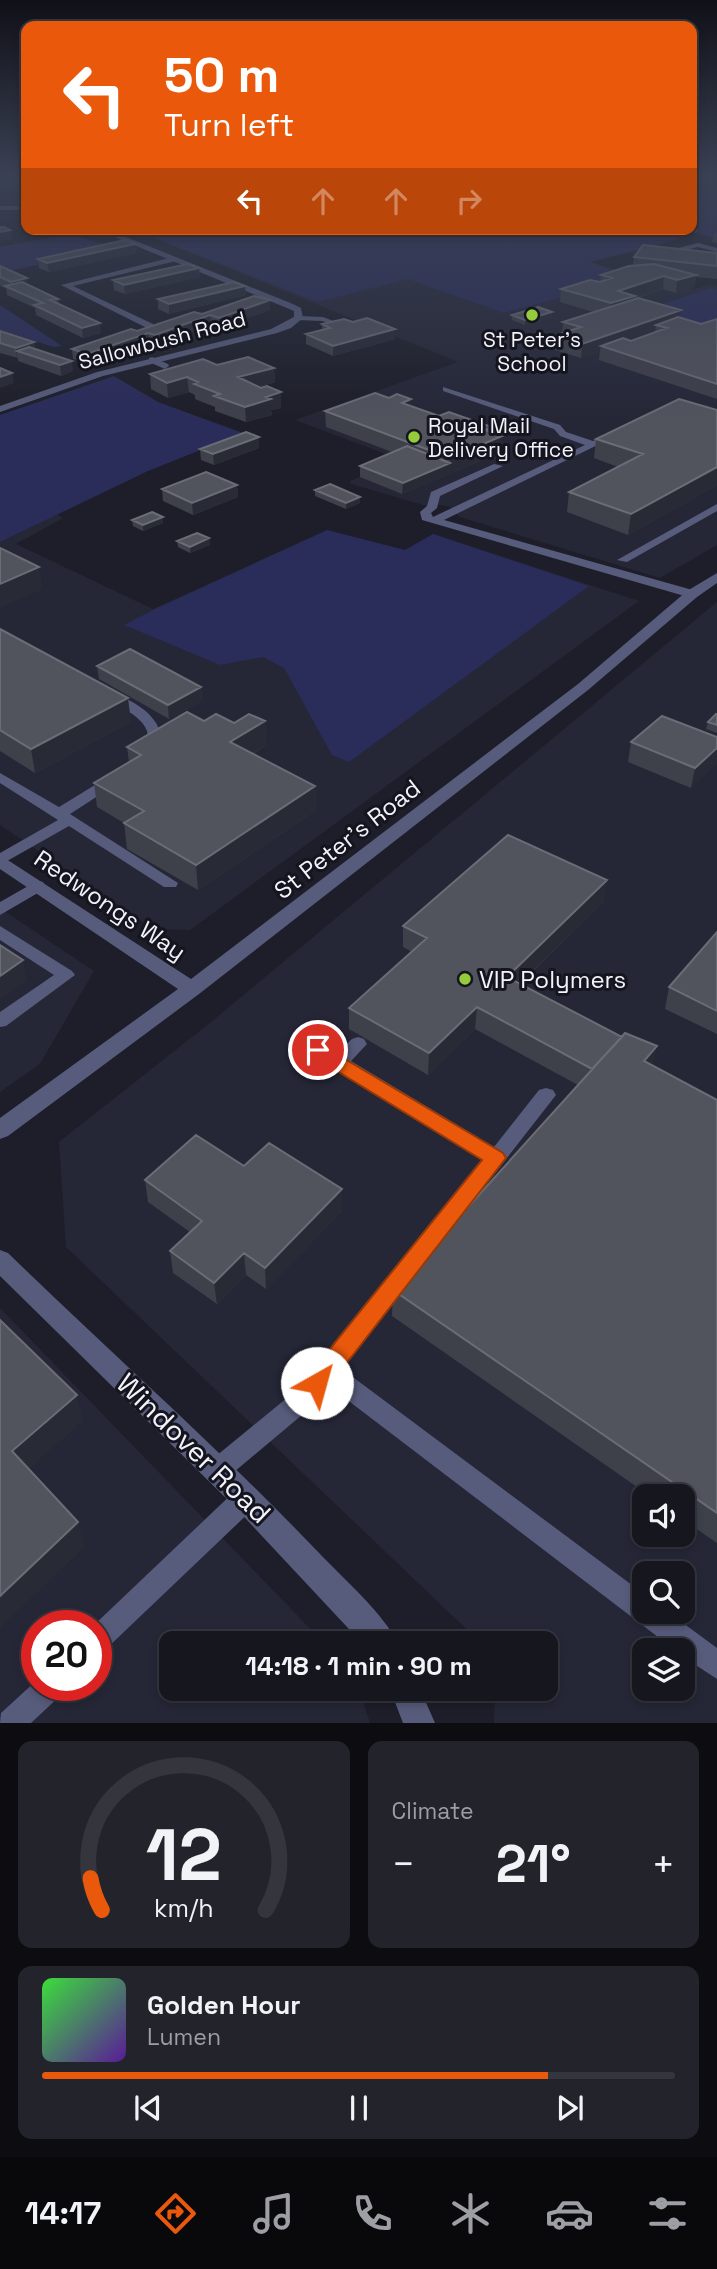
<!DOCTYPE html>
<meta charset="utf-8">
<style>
body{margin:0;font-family:"Space Grotesk",sans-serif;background:#23232c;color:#f1f3f6;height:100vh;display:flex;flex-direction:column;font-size:26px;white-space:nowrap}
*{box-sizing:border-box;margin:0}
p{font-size:23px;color:#9e9fa4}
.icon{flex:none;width:38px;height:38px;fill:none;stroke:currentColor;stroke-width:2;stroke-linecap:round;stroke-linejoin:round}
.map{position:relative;height:1723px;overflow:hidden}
.panel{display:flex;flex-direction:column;gap:18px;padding:18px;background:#0c0c11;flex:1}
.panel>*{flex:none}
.top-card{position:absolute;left:21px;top:21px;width:676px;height:214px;border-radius:14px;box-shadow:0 4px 10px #0003,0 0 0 2px #35353d;background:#ea580c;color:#fff;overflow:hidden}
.buttons{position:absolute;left:632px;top:1484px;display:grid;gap:14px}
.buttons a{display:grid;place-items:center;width:63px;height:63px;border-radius:14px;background:#16161f;box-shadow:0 4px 10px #0003,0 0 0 2px #35353d;font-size:35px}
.speed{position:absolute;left:21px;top:1610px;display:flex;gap:14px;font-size:35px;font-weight:700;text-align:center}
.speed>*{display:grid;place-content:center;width:91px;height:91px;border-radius:50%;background:#16161f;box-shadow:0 4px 10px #0003,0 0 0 2px #35353d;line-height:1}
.speed .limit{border:10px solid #d22;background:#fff;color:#111}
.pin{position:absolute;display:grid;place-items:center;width:60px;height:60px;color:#fff;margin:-30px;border:4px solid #fff;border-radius:50%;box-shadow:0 2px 7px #0007}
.me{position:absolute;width:77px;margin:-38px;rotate:38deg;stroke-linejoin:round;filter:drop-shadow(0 0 5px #0008)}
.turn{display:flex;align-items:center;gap:24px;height:147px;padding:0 28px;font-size:32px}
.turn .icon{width:91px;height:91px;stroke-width:2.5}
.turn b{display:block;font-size:49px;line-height:60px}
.lanes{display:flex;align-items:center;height:66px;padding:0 28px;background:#0003;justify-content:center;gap:35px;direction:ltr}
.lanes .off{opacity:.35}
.big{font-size:52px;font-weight:700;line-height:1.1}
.panel .widget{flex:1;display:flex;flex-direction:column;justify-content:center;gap:10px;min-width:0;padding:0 24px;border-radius:14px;background:#23232c}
.panel .dial{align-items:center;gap:0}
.dial svg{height:182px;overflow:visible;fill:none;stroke:#35353d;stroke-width:7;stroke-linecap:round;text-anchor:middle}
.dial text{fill:#f1f3f6;stroke:none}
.song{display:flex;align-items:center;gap:21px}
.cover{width:84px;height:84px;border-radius:10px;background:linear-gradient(135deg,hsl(120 70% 55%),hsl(270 70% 35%))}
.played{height:7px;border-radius:4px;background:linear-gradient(90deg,#ea580c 80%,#35353d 80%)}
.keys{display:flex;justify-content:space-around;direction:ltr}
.heat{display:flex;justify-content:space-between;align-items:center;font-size:38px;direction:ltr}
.panel .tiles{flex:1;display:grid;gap:18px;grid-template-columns:1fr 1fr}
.widget:last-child{grid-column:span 2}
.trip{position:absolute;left:159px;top:1631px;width:399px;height:70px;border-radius:14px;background:#16161f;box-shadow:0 4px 10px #0003,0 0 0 2px #35353d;font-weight:700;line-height:70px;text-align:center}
.dock{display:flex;height:112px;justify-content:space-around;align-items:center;background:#09090c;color:#9e9fa4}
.dock .icon{width:49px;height:49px}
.dock .active{color:#ea580c}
.dock b{font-size:32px;color:#f1f3f6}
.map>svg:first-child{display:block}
.built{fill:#252737;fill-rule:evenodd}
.green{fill:#2a2c5a}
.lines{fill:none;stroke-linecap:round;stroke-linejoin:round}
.service{fill:#585c7c;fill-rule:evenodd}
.minor{fill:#585c7c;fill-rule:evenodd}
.tertiary{fill:#585c7c;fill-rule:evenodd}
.wall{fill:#3e404a}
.shaded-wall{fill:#282a35}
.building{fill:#51535d;stroke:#6a6c76;stroke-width:2}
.route{fill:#ea580c;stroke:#983908;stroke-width:2}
.poi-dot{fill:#94cc3c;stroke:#14151f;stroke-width:2.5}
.labels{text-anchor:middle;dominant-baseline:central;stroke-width:6;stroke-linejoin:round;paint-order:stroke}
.far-poi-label{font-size:21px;fill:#f2f3fa;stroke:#14151f}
.far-street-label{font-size:21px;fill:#f2f3fa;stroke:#14151f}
.street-label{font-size:24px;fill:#f2f3fa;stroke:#14151f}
.poi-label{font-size:24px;fill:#f2f3fa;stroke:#14151f;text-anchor:start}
.near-street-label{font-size:28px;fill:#f2f3fa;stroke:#14151f}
</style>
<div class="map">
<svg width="717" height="1723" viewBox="0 0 717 1723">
<rect width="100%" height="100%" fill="#1d1e29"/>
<path class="built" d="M188 229H661L678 234 680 239 590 262 692 290 710 284 717 286V545L660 578 460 517 448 506 433 504 430 507 351 484 350 481 399 459 295 420 458 362 152 237Z
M57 514 63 518 16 544 153 609 310 538 383 563 433 534 639 601 190 930 153 929 0 825V540Z
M717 602V1723H494L495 1689H546V1643H481L66 1247 59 1142 211 1022ZM644 1496H682V1535H644ZM644 1573H682V1612H644ZM644 1650H682V1689H644Z
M0 908 94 971 40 1064 0 1092Z
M0 1308 324 1643H172V1689H359L370 1723H0ZM37 1626H96V1685H37Z"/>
<path class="green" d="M691 177H717V239L683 229H691Z
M188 229H647L680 239 590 262 629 276 627 279 504 313 408 279 318 302 152 237Z
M68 234 107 245 95 253 8 271 0 269V247Z
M711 288 717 290V320L693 328 639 312Z
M0 305 62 346 54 347 0 330Z
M114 376 158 402 243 433 148 471 0 542V415Z
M327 530 405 550 433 534 589 586 349 762 332 755 284 668 263 657 220 665 124 625 153 610Z"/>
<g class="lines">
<path class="service" d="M691 228 698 231 695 233 685 229Z
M698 243 717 248V252L698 247 667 254 663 252Z
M299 316 323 317 341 324 337 326 322 321 296 320Z
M152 357 168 364 169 366 165 369 149 362V358Z
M443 387 560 425 566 432 593 441 613 432 618 435 444 520 696 591V597H688L422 520 420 512 427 506 431 492 494 464 503 466 440 496 437 508 431 513 433 517 585 445 560 436 554 429 443 391Z
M717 504V511L627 562 617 560Z
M111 693C136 700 172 723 158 753H148C146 746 149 739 147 731 141 715 120 707 106 700V694Z
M0 773 59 807 108 777H118L120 780 118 783 70 814 178 883 176 887H164L69 826 0 865V853L58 820 0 783Z
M37 881 43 882 45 886 43 890 0 915V902Z
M0 926 72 971 75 975 6 1026 0 1027V1012L54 975 0 940Z
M358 1037 364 1039 367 1044 351 1061 494 1147 539 1090 546 1088 553 1090 556 1095 342 1369 644 1594V1612H668L717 1648V1679L682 1656V1650H675L637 1621 329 1386 315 1404 228 1477 219 1481 210 1477 207 1469 210 1461 299 1388 483 1160 331 1068 311 1055 309 1050 311 1045 318 1043 337 1053 352 1039Z
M246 1486 255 1489 258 1498 255 1507 105 1650 96 1654V1626H93L237 1489Z
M37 1680V1685H65L61 1695 31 1723H0L1 1713Z"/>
<path class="minor" d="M173 257 176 261 73 286 153 324V328H147L61 285Z
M0 1250 8 1253C112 1354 221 1450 321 1555 342 1577 387 1617 397 1643H362L233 1505 0 1276Z
M390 1689H420L435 1723H403Z"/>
<path class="tertiary" d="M0 206H26V210H0Z
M95 229H106L119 234 157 229 126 237 293 304 301 308 303 318 291 328 277 333 103 376 0 412V406L97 372 271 329 294 317V311L287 308Z
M717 573V583L697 597 588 690 199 994 8 1136 0 1139V1118L178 989 0 869V855L191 979 578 684 687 591Z"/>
</g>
<path class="wall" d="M36 229H65V234L52 237Z
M717 233V243L712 242 714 234Z
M135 244 136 253 49 272 39 268 38 259Z
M717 253V279L696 277 694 288 676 293 663 289 635 299 680 318 701 324 717 319V399L599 360 600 351 581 358 555 350 557 335 562 334 563 322 593 312 560 302 561 289 600 282 601 275 633 265 634 257Z
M0 266 28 285 58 299 59 304 101 333 83 338 36 315 35 308 7 295 6 288 0 286Z
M199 268 200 277 125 294 114 290 113 280Z
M246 295 169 314 158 309V299Z
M270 300V310L219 328 211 325 156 345 149 343 89 364 73 359 72 349 202 314Z
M552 312 551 317 525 325 512 320V315Z
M322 324 395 339 333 356 306 344V334L322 330Z
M0 331 34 342 35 348 73 371 61 376 18 361V358L0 353Z
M217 365 274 368 275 382 259 387 281 392V408L271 410 272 415 246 422 215 411V407L195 399V395L189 392 168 398 151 389 150 374Z
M411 406 502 436 501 452 402 494 360 477V466L392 452 326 427 325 411Z
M717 410V485L628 535 567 512 569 492 618 467 594 458 596 439Z
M259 437V448L214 465 201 460 200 449Z
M237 485 238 497 193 515 163 501 162 489Z
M315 490 360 503 346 509 315 496Z
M163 517V523L143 531 133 526 132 520Z
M209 538 210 545 190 553 178 547 177 541Z
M0 629 131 722 35 773 0 751Z
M97 666 201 687 202 701 169 719 99 679Z
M717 715V733L706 729 708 722Z
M204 721 234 723 265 721 266 745 253 754 315 786 316 810 198 890 127 849 124 823 97 807 94 783 129 762 127 747Z
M717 737 691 788 628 762 631 742Z
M604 901 520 984 653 1066 717 1100V1543L682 1519V1496H650L392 1316 393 1290 578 1085 475 1029 428 1075 349 1029V1008L412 952 403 947V926Z
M717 932V1034L665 1009 669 987Z
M244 1166 342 1189V1211L266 1289 246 1275 217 1304 173 1273 170 1251 190 1232 148 1202 145 1180Z"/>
<path class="shaded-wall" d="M0 177H26V184L0 187Z
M51 229H65V234L52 237Z
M10 230 12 239 0 241V232Z
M135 244 136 253 49 272 47 263Z
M199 268 200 277 125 294 124 285Z
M696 275 694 288 676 293 677 280Z
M664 276 663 289 635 298 610 317 611 303 618 291Z
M27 278 28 288 12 289 11 282Z
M245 286 246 295 169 314V304Z
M270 300V310L219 328V318Z
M681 310 679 324 656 325 655 332 609 348 601 346 600 351 581 358 582 344Z
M552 312 551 317 525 325V320Z
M210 315 211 325 156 345 155 335Z
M100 323 101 333 83 338 82 328Z
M395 329V339L333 356V346Z
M148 333 149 343 89 364 87 354Z
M34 342 36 353 17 351V359L16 348Z
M72 361 73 371 61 376 60 365Z
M274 368 275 382 239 392 238 377Z
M12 373 14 383 0 388V377Z
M187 377 189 392 168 398 167 383Z
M281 392V408L271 410 272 415 246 422 245 407 266 397Z
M411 399V415L402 403Z
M492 427 491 441 502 436 501 452 402 494 403 483 450 463V458L485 430Z
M259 437V448L214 465 213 454Z
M717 467V485L628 535 631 514Z
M237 485 238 497 193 515 192 503Z
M360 497V503L346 509V503Z
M163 517V523L143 531V525Z
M209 538 210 545 190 553V547Z
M39 567 43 589 0 608V584Z
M201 687 202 701 169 719 168 705Z
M128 698 131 722 35 773 31 749Z
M265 721 266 745 232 766 230 742Z
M717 748V764L691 788 695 768Z
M315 786 316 810 198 890 196 865Z
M607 880 604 901 505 998 507 977Z
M23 960 27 981 0 1000V976Z
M477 1007 475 1029 428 1075 429 1053Z
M657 1046 652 1073 644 1061Z
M342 1189V1211L266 1289 265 1268Z
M244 1253 246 1275 217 1304 214 1283Z
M77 1395 83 1421 20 1477 12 1451Z
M78 1522 85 1547 0 1628V1596Z"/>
<path class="building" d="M0 227H4L10 230 0 232Z
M125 240 135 244 47 263 38 259Z
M643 245 717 253V266L634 257Z
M188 264 199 268 124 285 113 280Z
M654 264 696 275 677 280 664 276 618 291 635 296 611 303 561 289 590 280 600 282 612 278 601 275 629 266Z
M0 266 27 278 11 282 0 277Z
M22 282 58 299 50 300 100 323 82 328 34 305 43 303 5 286Z
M234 282 245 286 169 304 158 299Z
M254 296 270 300 219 318 210 315 155 335 148 333 87 354 72 349 131 329 137 331 194 312 202 314Z
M638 298 681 310 582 344 557 335 581 327 563 322Z
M538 307 552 312 525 320 512 315Z
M678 317 701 324 717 319V384L601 346 623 338 631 341 667 328 656 325Z
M367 318 395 329 333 346 306 334 330 328 322 324 344 319 353 322Z
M0 331 34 342 16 348 0 343Z
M29 347 72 361 60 365 17 351Z
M248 357 274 368 238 377 261 388 267 386 281 392 266 397 271 399 245 407 214 396 220 394 194 384 198 382 187 377 167 383 150 374 203 359 217 365Z
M0 368 12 373 0 377Z
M375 393 389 398 397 394 411 399 402 403 439 416 449 412 492 427 485 430 502 436 450 458 325 411Z
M679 399 717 410V467L631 514 569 492 643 454 596 439Z
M246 432 259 437 213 454 200 449Z
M407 446 450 463 403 483 360 466Z
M206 472 237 485 192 503 162 489Z
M330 484 360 497 346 503 315 490Z
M152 512 163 517 143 525 132 520Z
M197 533 209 538 190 547 177 541Z
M0 548 39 567 0 584Z
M0 629 128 698 31 749 0 730Z
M130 649 201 687 168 705 97 666Z
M187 712 204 721 216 714 234 723 249 714 265 721 230 742 315 786 196 865 124 823 144 811 94 783 141 755 127 747Z
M716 714 717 715V725L708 722Z
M662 716 717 737V748L695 768 631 742Z
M508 835 607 880 507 977 622 1037 592 1069 477 1007 429 1053 349 1008 427 938 403 926Z
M717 932V1011L669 987Z
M0 945 23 960 0 976Z
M625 1033 657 1046 644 1061 717 1100V1513L393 1290Z
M196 1135 244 1166 269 1143 342 1189 265 1268 244 1253 214 1283 170 1251 202 1221 145 1180Z
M0 1320 77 1395 12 1451 78 1522 0 1596Z"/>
<linearGradient id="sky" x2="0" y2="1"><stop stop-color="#101017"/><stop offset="0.42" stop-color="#3a4154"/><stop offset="1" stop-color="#3a4154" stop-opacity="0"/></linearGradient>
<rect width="717" height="419" fill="url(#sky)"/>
<path class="route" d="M318 1043 503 1153 506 1158 325 1391 317 1394 308 1391 305 1383 308 1376 482 1160 311 1055 308 1050 311 1045Z"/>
<g class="poi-dot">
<circle cx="532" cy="315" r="7"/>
<circle cx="414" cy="437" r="7"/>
<circle cx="465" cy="979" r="7"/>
</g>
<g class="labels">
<g class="far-poi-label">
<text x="532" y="339">St Peter's<tspan x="532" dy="24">School</tspan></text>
<text x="428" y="425" text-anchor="start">Royal Mail<tspan x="428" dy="24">Delivery Office</tspan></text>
</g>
<g class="far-street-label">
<text transform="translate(162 340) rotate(-15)">Sallowbush Road</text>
</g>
<g class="street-label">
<text transform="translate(347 839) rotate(-38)">St Peter's Road</text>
<text transform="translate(110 905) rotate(34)">Redwongs Way</text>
</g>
<g class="poi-label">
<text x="479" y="979">VIP Polymers</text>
</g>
<g class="near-street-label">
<text transform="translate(194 1448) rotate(44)">Windover Road</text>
</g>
</g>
</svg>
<div class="buttons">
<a><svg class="icon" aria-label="sound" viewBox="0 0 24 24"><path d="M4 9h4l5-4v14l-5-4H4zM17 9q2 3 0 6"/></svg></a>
<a><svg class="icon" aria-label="search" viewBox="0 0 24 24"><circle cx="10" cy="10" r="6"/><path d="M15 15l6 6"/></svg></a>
<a><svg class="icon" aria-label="layers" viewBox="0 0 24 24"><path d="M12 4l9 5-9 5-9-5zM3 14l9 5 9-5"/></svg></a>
</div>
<div class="speed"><div class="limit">20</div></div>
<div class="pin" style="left:318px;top:1050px;background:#d93025"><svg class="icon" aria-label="arrive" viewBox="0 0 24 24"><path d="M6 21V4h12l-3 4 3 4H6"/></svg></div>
<svg class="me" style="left:317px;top:1383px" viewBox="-20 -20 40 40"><circle r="19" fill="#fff"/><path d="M0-13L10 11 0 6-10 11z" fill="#ea580c"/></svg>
<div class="trip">14:18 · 1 min · 90 m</div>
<div class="top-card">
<div class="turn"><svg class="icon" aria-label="left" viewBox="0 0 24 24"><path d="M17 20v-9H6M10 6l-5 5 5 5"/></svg><div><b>50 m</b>Turn left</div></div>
<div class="lanes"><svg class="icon" aria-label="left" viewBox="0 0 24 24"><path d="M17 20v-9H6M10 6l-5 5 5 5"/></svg><svg class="icon off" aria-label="ahead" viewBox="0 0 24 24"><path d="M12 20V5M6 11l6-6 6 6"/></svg><svg class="icon off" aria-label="ahead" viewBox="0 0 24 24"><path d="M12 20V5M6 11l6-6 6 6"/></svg><svg class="icon off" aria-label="right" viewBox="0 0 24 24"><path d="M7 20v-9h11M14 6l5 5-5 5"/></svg></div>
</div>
</div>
<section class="panel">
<div class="tiles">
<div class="widget dial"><svg viewBox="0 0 100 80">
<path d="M14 69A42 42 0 1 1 86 69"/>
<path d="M14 69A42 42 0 0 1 9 55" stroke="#ea580c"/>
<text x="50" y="56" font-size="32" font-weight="700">12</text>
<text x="50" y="72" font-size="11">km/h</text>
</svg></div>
<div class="widget"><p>Climate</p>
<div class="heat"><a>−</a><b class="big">21°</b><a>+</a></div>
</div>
<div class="widget">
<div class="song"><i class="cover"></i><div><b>Golden Hour</b><p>Lumen</p></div></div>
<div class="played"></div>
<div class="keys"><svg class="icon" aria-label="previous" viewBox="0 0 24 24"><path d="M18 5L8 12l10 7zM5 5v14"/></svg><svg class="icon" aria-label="pause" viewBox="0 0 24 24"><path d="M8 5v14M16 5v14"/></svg><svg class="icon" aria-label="next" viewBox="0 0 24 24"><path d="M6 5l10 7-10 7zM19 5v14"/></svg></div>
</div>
</div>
</section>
<nav class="dock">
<b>14:17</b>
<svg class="icon active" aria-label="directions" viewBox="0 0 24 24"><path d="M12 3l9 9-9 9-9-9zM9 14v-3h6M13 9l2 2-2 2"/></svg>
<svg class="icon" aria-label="music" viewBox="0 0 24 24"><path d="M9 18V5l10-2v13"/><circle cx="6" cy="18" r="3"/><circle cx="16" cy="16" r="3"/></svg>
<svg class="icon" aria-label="phone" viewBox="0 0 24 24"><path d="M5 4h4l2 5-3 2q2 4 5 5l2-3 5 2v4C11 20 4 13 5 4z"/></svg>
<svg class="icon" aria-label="climate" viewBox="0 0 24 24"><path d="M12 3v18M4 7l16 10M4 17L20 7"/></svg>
<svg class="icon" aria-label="car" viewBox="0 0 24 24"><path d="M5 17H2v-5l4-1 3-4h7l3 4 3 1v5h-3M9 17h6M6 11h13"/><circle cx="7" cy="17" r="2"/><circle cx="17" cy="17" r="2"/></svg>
<svg class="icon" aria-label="filters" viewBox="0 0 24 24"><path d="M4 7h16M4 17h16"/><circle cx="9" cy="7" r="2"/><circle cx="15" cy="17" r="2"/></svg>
</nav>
